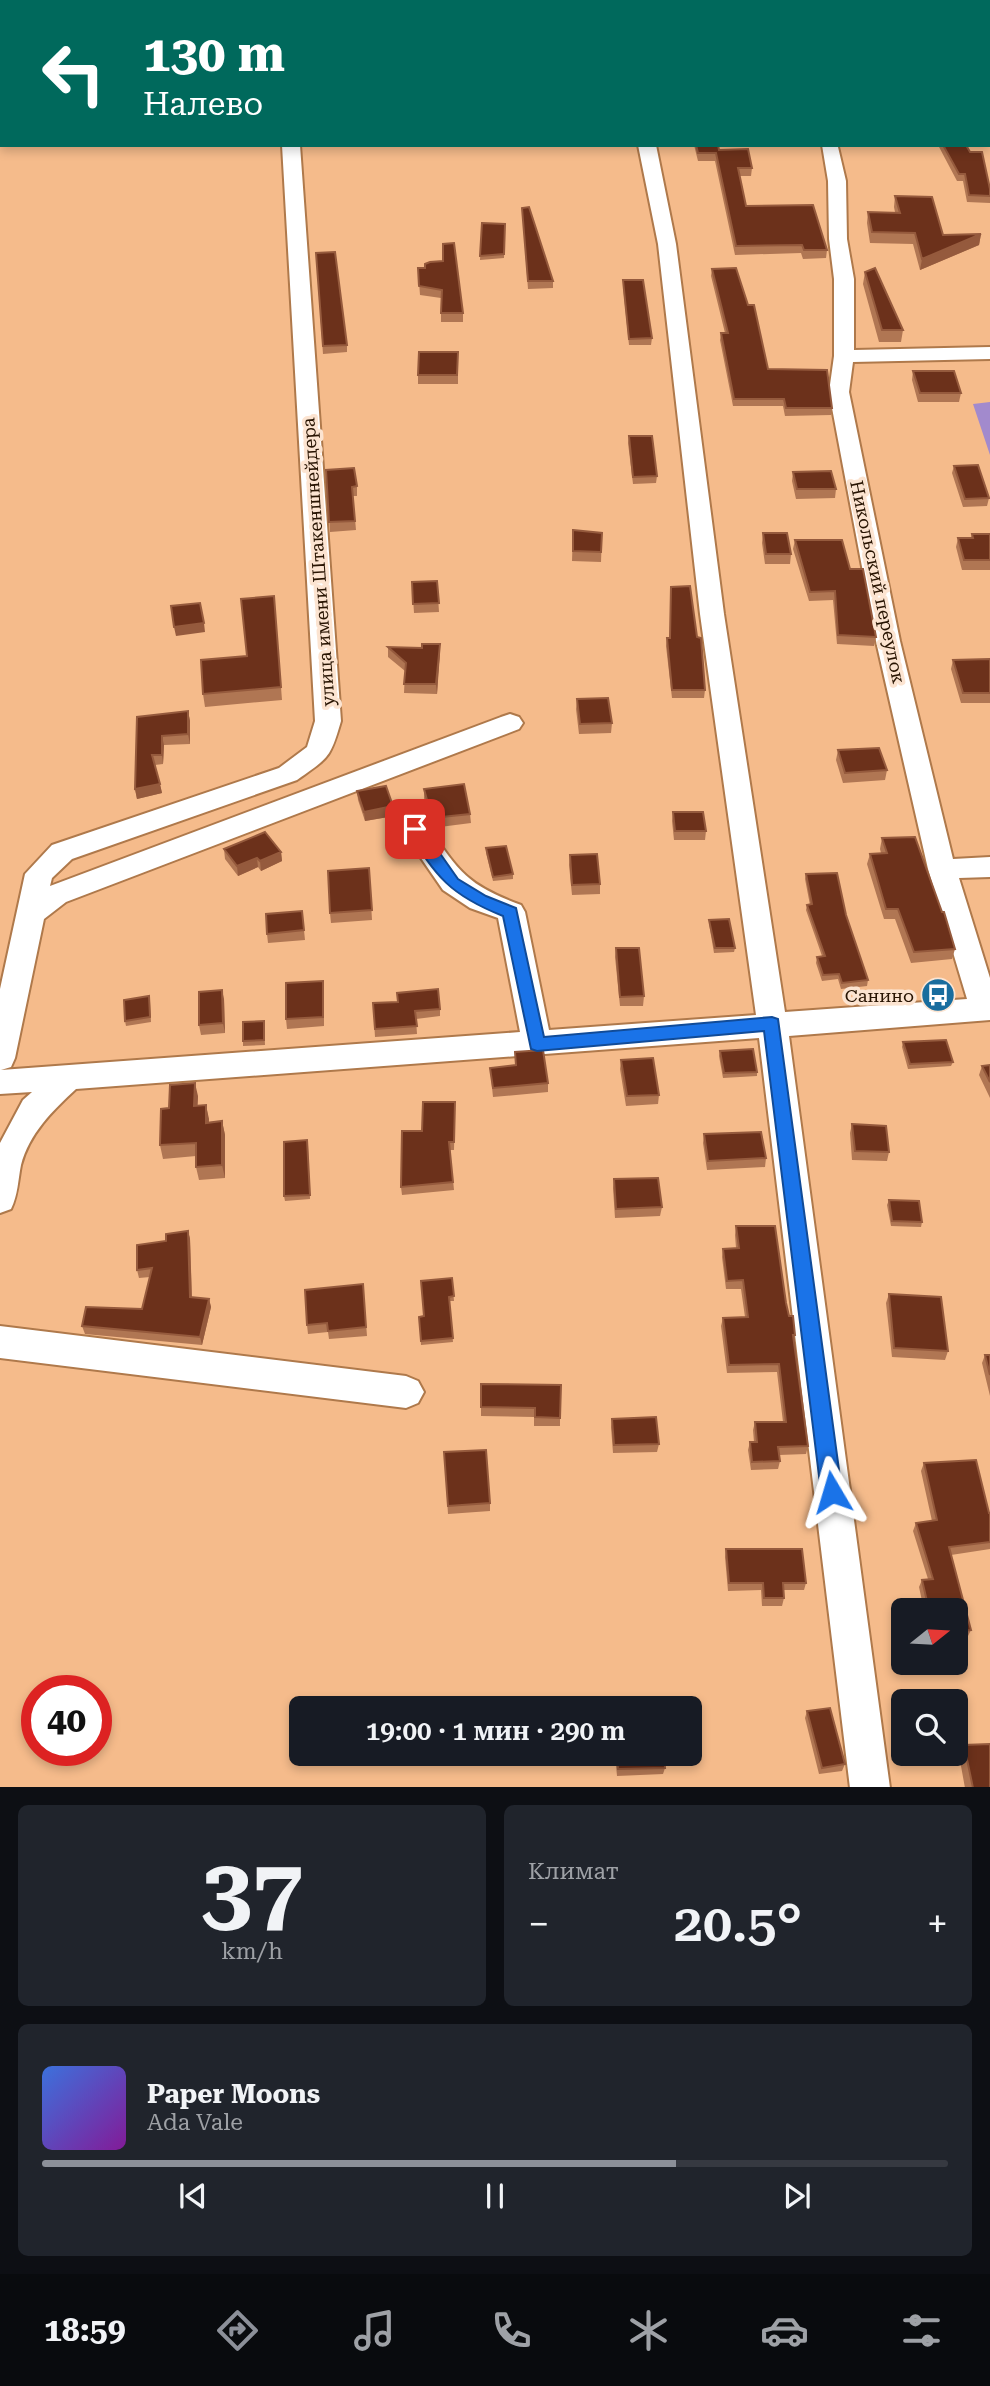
<!DOCTYPE html>
<html lang="ru">
<meta charset="utf-8">
<style>
body{margin:0;font-family:"Roboto Serif",serif;background:#20242c;color:#f1f3f6;height:100vh;display:flex;flex-direction:column;font-size:26px;white-space:nowrap}
*{box-sizing:border-box;margin:0}
p{font-size:23px;color:#9ea1a6}
.icon{flex:none;width:38px;height:38px;fill:none;stroke:currentColor;stroke-width:2;stroke-linecap:round;stroke-linejoin:round}
.map{position:relative;height:1787px;overflow:hidden}
.drawer{display:flex;flex-direction:column;gap:18px;padding:18px;background:#0d0f14;flex:1}
.drawer>*{flex:none}
.top-card{position:absolute;left:0px;top:0px;width:990px;height:147px;box-shadow:0 4px 10px #0003;background:#00695c;color:#fff;overflow:hidden}
.needle{width:46px;rotate:72deg}
.buttons{position:absolute;left:891px;top:1598px;display:grid;gap:14px}
.buttons a{display:grid;place-items:center;width:77px;height:77px;border-radius:10px;background:#171b24;box-shadow:0 4px 10px #0003;font-size:35px}
.speed{position:absolute;left:21px;top:1675px;display:flex;gap:14px;font-size:35px;font-weight:700;text-align:center}
.speed>*{display:grid;place-content:center;width:91px;height:91px;border-radius:50%;background:#171b24;box-shadow:0 4px 10px #0003;line-height:1}
.speed .limit{border:10px solid #d22;background:#fff;color:#111}
.pin{position:absolute;display:grid;place-items:center;width:60px;height:60px;color:#fff;margin:-30px;border-radius:14px;box-shadow:0 4px 10px #0006}
.me{position:absolute;width:77px;margin:-38px;rotate:353deg;stroke-linejoin:round;filter:drop-shadow(0 0 5px #0008)}
.turn{display:flex;align-items:center;gap:24px;height:147px;padding:0 28px;font-size:32px}
.turn .icon{width:91px;height:91px;stroke-width:2.5}
.turn b{display:block;font-size:49px;line-height:60px}
.big{font-size:52px;font-weight:600;line-height:1.1}
.drawer .widget{flex:1;display:flex;flex-direction:column;justify-content:center;gap:10px;min-width:0;padding:0 24px;border-radius:10px;background:#20242c}
.drawer .dial{align-items:center;gap:0}
.dial b{font-size:91px;line-height:1}
.song{display:flex;align-items:center;gap:21px}
.cover{width:84px;height:84px;border-radius:10px;background:linear-gradient(135deg,hsl(220 70% 55%),hsl(290 70% 35%))}
.played{height:7px;border-radius:4px;background:linear-gradient(90deg,#8c9099 70%,#363941 70%)}
.keys{display:flex;justify-content:space-around;direction:ltr}
.heat{display:flex;justify-content:space-between;align-items:center;font-size:38px;direction:ltr}
.drawer .tiles{flex:1;display:grid;gap:18px;grid-template-columns:1fr 1fr}
.widget:last-child{grid-column:span 2}
.trip{position:absolute;left:289px;top:1696px;width:413px;height:70px;border-radius:10px;background:#171b24;box-shadow:0 4px 10px #0003;font-weight:600;line-height:70px;text-align:center}
.menu{display:flex;height:112px;justify-content:space-around;align-items:center;background:#090b0e;color:#9ea1a6}
.menu .icon{width:49px;height:49px}
.menu .active{color:#8c9099}
.menu b{font-size:32px;color:#f1f3f6}
.map>svg:first-child{display:block}
.green{fill:#a28acd}
.lines{fill:none;stroke-linecap:round;stroke-linejoin:round}
.canal{fill:#328174;fill-rule:evenodd}
.minor-casing{stroke:#af794b;stroke-width:4}
.minor{fill:#fff;fill-rule:evenodd}
.wall{fill:#b07653}
.shaded-wall{fill:#955a3d}
.building{fill:#6c311b;stroke:#955a3d;stroke-width:2}
.route{fill:#1a73e8;stroke:#114b97;stroke-width:2}
.labels{text-anchor:middle;dominant-baseline:central;stroke-width:7;stroke-linejoin:round;paint-order:stroke}
.street-label{font-size:18px;fill:#281402;stroke:#fce4d1}
.poi-label{font-size:18px;fill:#281402;stroke:#fce4d1;text-anchor:end}
</style>
<div class="map">
<svg width="990" height="1788" viewBox="0 0 990 1788">
<rect width="100%" height="100%" fill="#f5bb8b"/>
<path class="green" d="M990 402V455L973 404Z"/>
<g class="lines">
<path class="canal" d="M205 0H264L204 2Z
M0 18H2V26H0Z"/>
<g class="minor-casing">
<path id="minor" d="M431 0H572L430 2Z
M619 0H635V2H620Z
M2 23V33L0 34V24Z
M989 57H990V67H989Z
M989 132H990V144H989Z
M282 145H300L341 721C330 759 329 757 297 780L72 859 52 878 50 886 501 717 510 714 519 717 523 723 519 729 66 902 44 919 15 1058 11 1067 1 1070 520 1032 498 918 470 908 443 890 401 829 405 822 415 819 425 822C458 870 464 884 521 905L525 912 549 1030 756 1015 700 614 658 244 638 145H656L676 244 724 614 785 1012 967 999 928 869 876 641 829 392 834 356V279L829 239 828 181 822 145 838 147 846 181 847 239 854 279V350L990 347V359L853 362 849 392 900 641 953 859 990 857V877L959 878 990 978V1020L789 1036 890 1788H850L759 1038 76 1089C53 1110 29 1134 21 1165 18 1180 18 1195 11 1209L0 1213V1143L23 1100 32 1092 0 1094V989L25 874 52 845 279 768 307 747 315 721Z
M0 1326 406 1376 418 1381 424 1392 418 1403 406 1408 0 1358Z"/>
</g>
<use href="#minor" class="minor"/>
</g>
<path class="wall" d="M694 145H718L719 150 752 168 751 176H739L746 206 827 250 826 258 803 259 801 253 735 255 715 161H698Z
M938 145H966L990 189V203L967 202 963 181H957Z
M895 196 943 235 981 234 979 245 920 270 913 244 870 243 867 223 868 212H895L894 207Z
M522 208 553 281V288L528 289Z
M482 223 505 224 504 258 480 260Z
M316 253 347 345V352L323 354Z
M418 268H425L463 313V322H441V298L420 295Z
M712 269 768 369 832 408 831 415 785 416 783 406H733L720 340 721 333H725L711 276Z
M865 272 903 330 901 342H879L863 284Z
M623 280 652 338 651 345H629L623 287Z
M458 352V384H418V375Z
M913 371 961 393 959 402H918L912 380Z
M629 436 657 476 656 483 633 484 628 443Z
M954 466 989 498 987 506 963 507 952 473Z
M326 470 357 486V496H353L356 530 330 532Z
M793 472 836 489 835 498 796 499 792 481Z
M573 530 602 533 601 562 572 561Z
M763 533 791 554 790 564H765L762 543Z
M972 534H990V570H962L956 547 958 538H971Z
M795 540 850 569 876 637 874 646 837 644 833 600 809 601 793 549Z
M437 581 439 612 414 613 412 582Z
M671 587 705 690 704 698H672L666 646 667 638H670Z
M275 609 282 700 205 707 203 694 247 656Z
M440 644 437 694 404 693 405 671 388 657V647L422 648Z
M990 659V703H961L951 669 953 660Z
M577 699 612 723 611 733 579 734 576 709Z
M188 711 190 721V744L164 745 163 764 155 765 162 793 137 799 135 789 137 717Z
M838 750 887 770 885 780 843 783 836 760Z
M424 789 470 814 471 823 432 828 424 798Z
M357 791 393 806 394 816 365 821 358 800Z
M673 812 706 831 705 840H674L672 821Z
M882 838 955 949 952 959 911 963 895 919H884L867 864 870 854 881 853 880 849Z
M486 848 513 874V879L493 881 486 853Z
M224 849 281 852 282 861 261 871 258 867 238 876 225 859Z
M570 855 600 884V894L572 895 569 865Z
M369 868 372 920 331 923 330 913Z
M806 874 846 915 868 980 867 986 841 989 838 979 822 981 816 963 817 957 822 956 806 910 807 905H810L805 879Z
M302 911 305 940 268 943 267 934Z
M709 920 735 948 734 952 714 953 709 924Z
M616 948 644 996 643 1006H620L615 957Z
M324 990V1026L287 1029 286 1019Z
M224 999 225 1033 201 1035 199 1025Z
M150 1001 151 1022 126 1026 125 1021Z
M373 1003 440 1009V1016L416 1019 417 1034 375 1037Z
M264 1021 265 1045 243 1046V1041Z
M903 1042 953 1062 951 1066 908 1069 902 1047Z
M720 1051 757 1072V1076L723 1078 719 1056Z
M515 1052 548 1083V1092L493 1097 490 1068 515 1066Z
M621 1060 659 1095 658 1104 626 1106 620 1069Z
M990 1065V1098L979 1075 982 1066Z
M198 1096 197 1106 206 1105 209 1122 222 1121 225 1135V1178L199 1180 196 1167V1156L163 1159 160 1145 169 1108Z
M455 1102 454 1150H450L454 1190 402 1195 401 1187 422 1131Z
M852 1124 889 1152 887 1161 852 1160 850 1133Z
M704 1134 766 1158 765 1167 707 1170 703 1143Z
M308 1145 310 1199 285 1201 284 1196Z
M614 1179 662 1207 660 1216 615 1218 613 1188Z
M889 1200 922 1222 921 1227 891 1226 887 1205Z
M736 1226 786 1303 795 1335 794 1342 808 1446 806 1454 779 1455 780 1461 778 1469 751 1470 748 1450 750 1442H754L753 1430 755 1422H783L777 1372 727 1373 721 1326 723 1318 745 1317 741 1289H726L722 1257 723 1249 736 1248 735 1235Z
M188 1231 190 1239 192 1297 209 1299 211 1307 202 1345 85 1334 82 1326 142 1309 150 1277 139 1278 137 1270 166 1241Z
M452 1278 454 1301H449L453 1342 421 1345 419 1317 424 1316Z
M363 1284 367 1336 329 1339 328 1332 308 1334 307 1325Z
M889 1294 948 1351 945 1360 892 1357 886 1303Z
M985 1355H990V1396L982 1363Z
M481 1384 560 1418V1426H534V1417L481 1416Z
M612 1419 659 1444 657 1452 613 1453 611 1427Z
M444 1452 490 1503V1511L448 1514Z
M924 1463 990 1513V1549L951 1555 971 1630 967 1638 956 1639V1610H924L919 1587 922 1580 928 1579 913 1531 916 1523 932 1521 921 1471Z
M726 1549 806 1583 804 1590H784V1598L782 1606H762L761 1590 728 1591 725 1557Z
M807 1711 845 1764 842 1771 819 1774 805 1718Z
M964 1745 990 1788H965L959 1755Z
M615 1754H664L665 1768 663 1774 617 1776Z"/>
<path class="shaded-wall" d="M981 234 979 245 920 270 922 259Z
M204 623 205 632 176 636 174 627Z
M440 644V654L437 694 436 684Z
M188 711 190 721V744L188 734Z
M162 736 164 745 163 764 162 755Z
M160 784 162 793 137 799 135 789Z
M393 806 394 816 365 821 364 812Z
M281 852 282 861 261 871 260 861Z
M257 858 258 867 238 876 237 866Z
M222 990 224 999 225 1033 223 1023Z
M195 1083 198 1096 197 1120 194 1106Z
M206 1105 209 1119 208 1136 206 1123Z
M222 1121 225 1135V1178L222 1165Z
M188 1231 190 1239 192 1305 190 1297Z
M209 1299 211 1307 202 1345 200 1337Z"/>
<path class="building" d="M696 145H718L719 150 748 149 752 168H738L746 206 813 205 827 250H804L802 245 736 246 716 153H698Z
M943 145H966L970 152H982L990 189V196L969 195 965 174H959Z
M895 196 932 197 943 235 981 234 922 259 915 233 872 232 868 212 900 213Z
M529 207 553 281H528L522 208Z
M482 223 505 224 504 254 480 256Z
M454 243 463 313H441L442 290 419 286 418 268H425V264L430 262 443 261V244Z
M335 252 347 345 323 346 316 253Z
M736 268 748 305H754L768 369 827 370 832 408H786L784 399H734L721 333H728L712 269Z
M875 268 903 330H882L865 272Z
M623 280H643L652 338 629 339Z
M419 352H458L457 375H418Z
M913 371H954L961 393H920Z
M629 436H652L657 476 633 477Z
M978 465 989 498 965 499 954 466Z
M354 468 357 486 352 487 355 521 329 522 326 470Z
M831 471 836 489H797L793 472Z
M573 530 602 533 601 552 573 551Z
M763 533H787L791 554H766Z
M972 534H990V560H964L958 538H973Z
M795 540H842L850 569H863L876 637 838 635 835 591 810 592Z
M437 581 439 603 413 604 412 582Z
M690 586 697 637 701 638 705 690H672L667 638H670L671 587Z
M274 596 281 687 203 694 201 660 247 656 241 599Z
M200 603 204 623 174 627 171 606Z
M422 644H440L436 684H404L406 663 388 647 422 648Z
M990 659V693H963L953 660Z
M608 698 612 723 580 724 577 699Z
M188 711V734L162 736V755H152L160 784 135 789 137 717Z
M879 748 887 770 845 773 838 750Z
M464 784 470 814 432 818 424 789Z
M386 786 393 806 364 812 357 791Z
M673 812H703L706 831H675Z
M265 832 281 852 260 861 257 858 237 866 224 849Z
M915 837 942 912H944L955 949 914 952 898 909H886L870 854 887 853 882 838Z
M506 846 513 874 493 877 486 848Z
M597 854 600 884 572 885 570 855Z
M369 868 372 910 330 913 328 871Z
M837 873 846 915 868 980 842 983 839 974 823 975 817 957 825 956 807 905 812 904 806 874Z
M302 911 304 930 267 934 266 914Z
M729 919 735 948H715L709 920Z
M616 948H639L644 996 620 997Z
M323 981V1017L286 1019V983Z
M438 989 440 1009 415 1011 417 1026 375 1029 373 1003 398 1002 397 993Z
M222 990 223 1023 199 1025V992Z
M149 996 150 1017 125 1021 124 1000Z
M264 1021V1040L243 1041V1022Z
M946 1040 953 1062 910 1064 903 1042Z
M753 1049 757 1072 724 1073 720 1051Z
M543 1050 548 1083 493 1088 490 1068 516 1065 515 1052Z
M653 1058 659 1095 627 1096 621 1060Z
M990 1065V1082L982 1066Z
M195 1083 194 1106 206 1105V1123L222 1121V1165L196 1167V1143L160 1145 161 1109 169 1108 170 1085Z
M423 1102H455L454 1142H449L453 1182 401 1187 402 1131H422Z
M852 1124 886 1126 889 1152 855 1151Z
M761 1132 766 1158 708 1161 704 1134Z
M307 1140 310 1195 284 1196V1142Z
M658 1178 662 1207 616 1209 614 1179Z
M889 1200 919 1201 922 1222 892 1221Z
M736 1226H775L786 1303 789 1316H793L795 1335H793L808 1446 778 1447 780 1461 752 1462 750 1442H757L755 1422H786L779 1364 729 1365 723 1318 748 1317 743 1280 727 1281 723 1249 739 1248Z
M188 1231 190 1297 209 1299 200 1337 82 1326 86 1307 142 1309 152 1268 137 1270V1245L166 1241V1234Z
M452 1278 454 1296 449 1297 453 1338 421 1341 419 1317 424 1316 421 1281Z
M363 1284 366 1327 328 1331 327 1323 307 1325 305 1290Z
M889 1294 941 1297 948 1351 894 1348Z
M985 1355H990V1375Z
M481 1384 561 1385 560 1418 535 1417V1408L481 1407Z
M656 1417 659 1444 614 1445 612 1419Z
M486 1450 490 1503 448 1506 444 1452Z
M976 1460 989 1513H990V1542L949 1547 971 1630 956 1631V1610H929L922 1580 933 1579 916 1523 937 1520 924 1463Z
M726 1549H802L806 1583H783L784 1598H764L763 1583H729Z
M830 1708 845 1764 822 1768 807 1711Z
M990 1744V1788H973L964 1745Z
M617 1754H664L665 1768 618 1769Z"/>
<path class="route" d="M415 823 420 825 458 879 486 896 516 908 544 1037 772 1017 778 1019 842 1492 839 1499 832 1501 824 1499 821 1492 764 1031 537 1051 531 1049 503 916C450 895 436 877 407 829Z"/>
<defs>
<g id="bus-disc" transform="scale(1.75)"><circle r="9.5" fill="#196d9e" stroke="#fce4d1"/><path d="M-5-6H5V4H4V6H2V4H-2V6H-4V4H-5ZM-3.5-4V0h7V-4ZM-3.5 1.2v1.5H-2V1.2ZM2 1.2v1.5H3.5V1.2Z" fill="#fff"/></g>
</defs>
<g fill-rule="evenodd">
<use href="#bus-disc" x="938" y="995"/>
</g>
<g class="labels">
<g class="street-label">
<text transform="translate(318 562) rotate(-94)">улица имени Штакеншнейдера</text>
<text transform="translate(878 582) rotate(78)">Никольский переулок</text>
</g>
<g class="poi-label">
<text x="914" y="995">Санино</text>
</g>
</g>
</svg>
<div class="buttons">
<a><svg class="needle" viewBox="-14 -14 28 28"><path d="M0-13l5 13h-10z" fill="#e53935"/><path d="M0 13l5-13h-10z" fill="#9ea1a6"/></svg></a>
<a><svg class="icon" aria-label="search" viewBox="0 0 24 24"><circle cx="10" cy="10" r="6"/><path d="M15 15l6 6"/></svg></a>
</div>
<div class="speed"><div class="limit">40</div></div>
<div class="pin" style="left:415px;top:829px;background:#d93025"><svg class="icon" aria-label="arrive" viewBox="0 0 24 24"><path d="M6 21V4h12l-3 4 3 4H6"/></svg></div>
<svg class="me" style="left:832px;top:1492px" viewBox="-20 -20 40 40"><path d="M0-17L14 15 0 8-14 15z" fill="#1a73e8" stroke="#fff" stroke-width="4"/></svg>
<div class="trip">19:00 · 1 мин · 290 m</div>
<div class="top-card">
<div class="turn"><svg class="icon" aria-label="left" viewBox="0 0 24 24"><path d="M17 20v-9H6M10 6l-5 5 5 5"/></svg><div><b>130 m</b>Налево</div></div>
</div>
</div>
<section class="drawer">
<div class="tiles">
<div class="widget dial"><b>37</b><p>km/h</p></div>
<div class="widget"><p>Климат</p>
<div class="heat"><a>−</a><b class="big">20.5°</b><a>+</a></div>
</div>
<div class="widget">
<div class="song"><i class="cover"></i><div><b>Paper Moons</b><p>Ada Vale</p></div></div>
<div class="played"></div>
<div class="keys"><svg class="icon" aria-label="previous" viewBox="0 0 24 24"><path d="M18 5L8 12l10 7zM5 5v14"/></svg><svg class="icon" aria-label="pause" viewBox="0 0 24 24"><path d="M8 5v14M16 5v14"/></svg><svg class="icon" aria-label="next" viewBox="0 0 24 24"><path d="M6 5l10 7-10 7zM19 5v14"/></svg></div>
</div>
</div>
</section>
<nav class="menu">
<b>18:59</b>
<svg class="icon active" aria-label="directions" viewBox="0 0 24 24"><path d="M12 3l9 9-9 9-9-9zM9 14v-3h6M13 9l2 2-2 2"/></svg>
<svg class="icon" aria-label="music" viewBox="0 0 24 24"><path d="M9 18V5l10-2v13"/><circle cx="6" cy="18" r="3"/><circle cx="16" cy="16" r="3"/></svg>
<svg class="icon" aria-label="phone" viewBox="0 0 24 24"><path d="M5 4h4l2 5-3 2q2 4 5 5l2-3 5 2v4C11 20 4 13 5 4z"/></svg>
<svg class="icon" aria-label="climate" viewBox="0 0 24 24"><path d="M12 3v18M4 7l16 10M4 17L20 7"/></svg>
<svg class="icon" aria-label="car" viewBox="0 0 24 24"><path d="M5 17H2v-5l4-1 3-4h7l3 4 3 1v5h-3M9 17h6M6 11h13"/><circle cx="7" cy="17" r="2"/><circle cx="17" cy="17" r="2"/></svg>
<svg class="icon" aria-label="filters" viewBox="0 0 24 24"><path d="M4 7h16M4 17h16"/><circle cx="9" cy="7" r="2"/><circle cx="15" cy="17" r="2"/></svg>
</nav>
